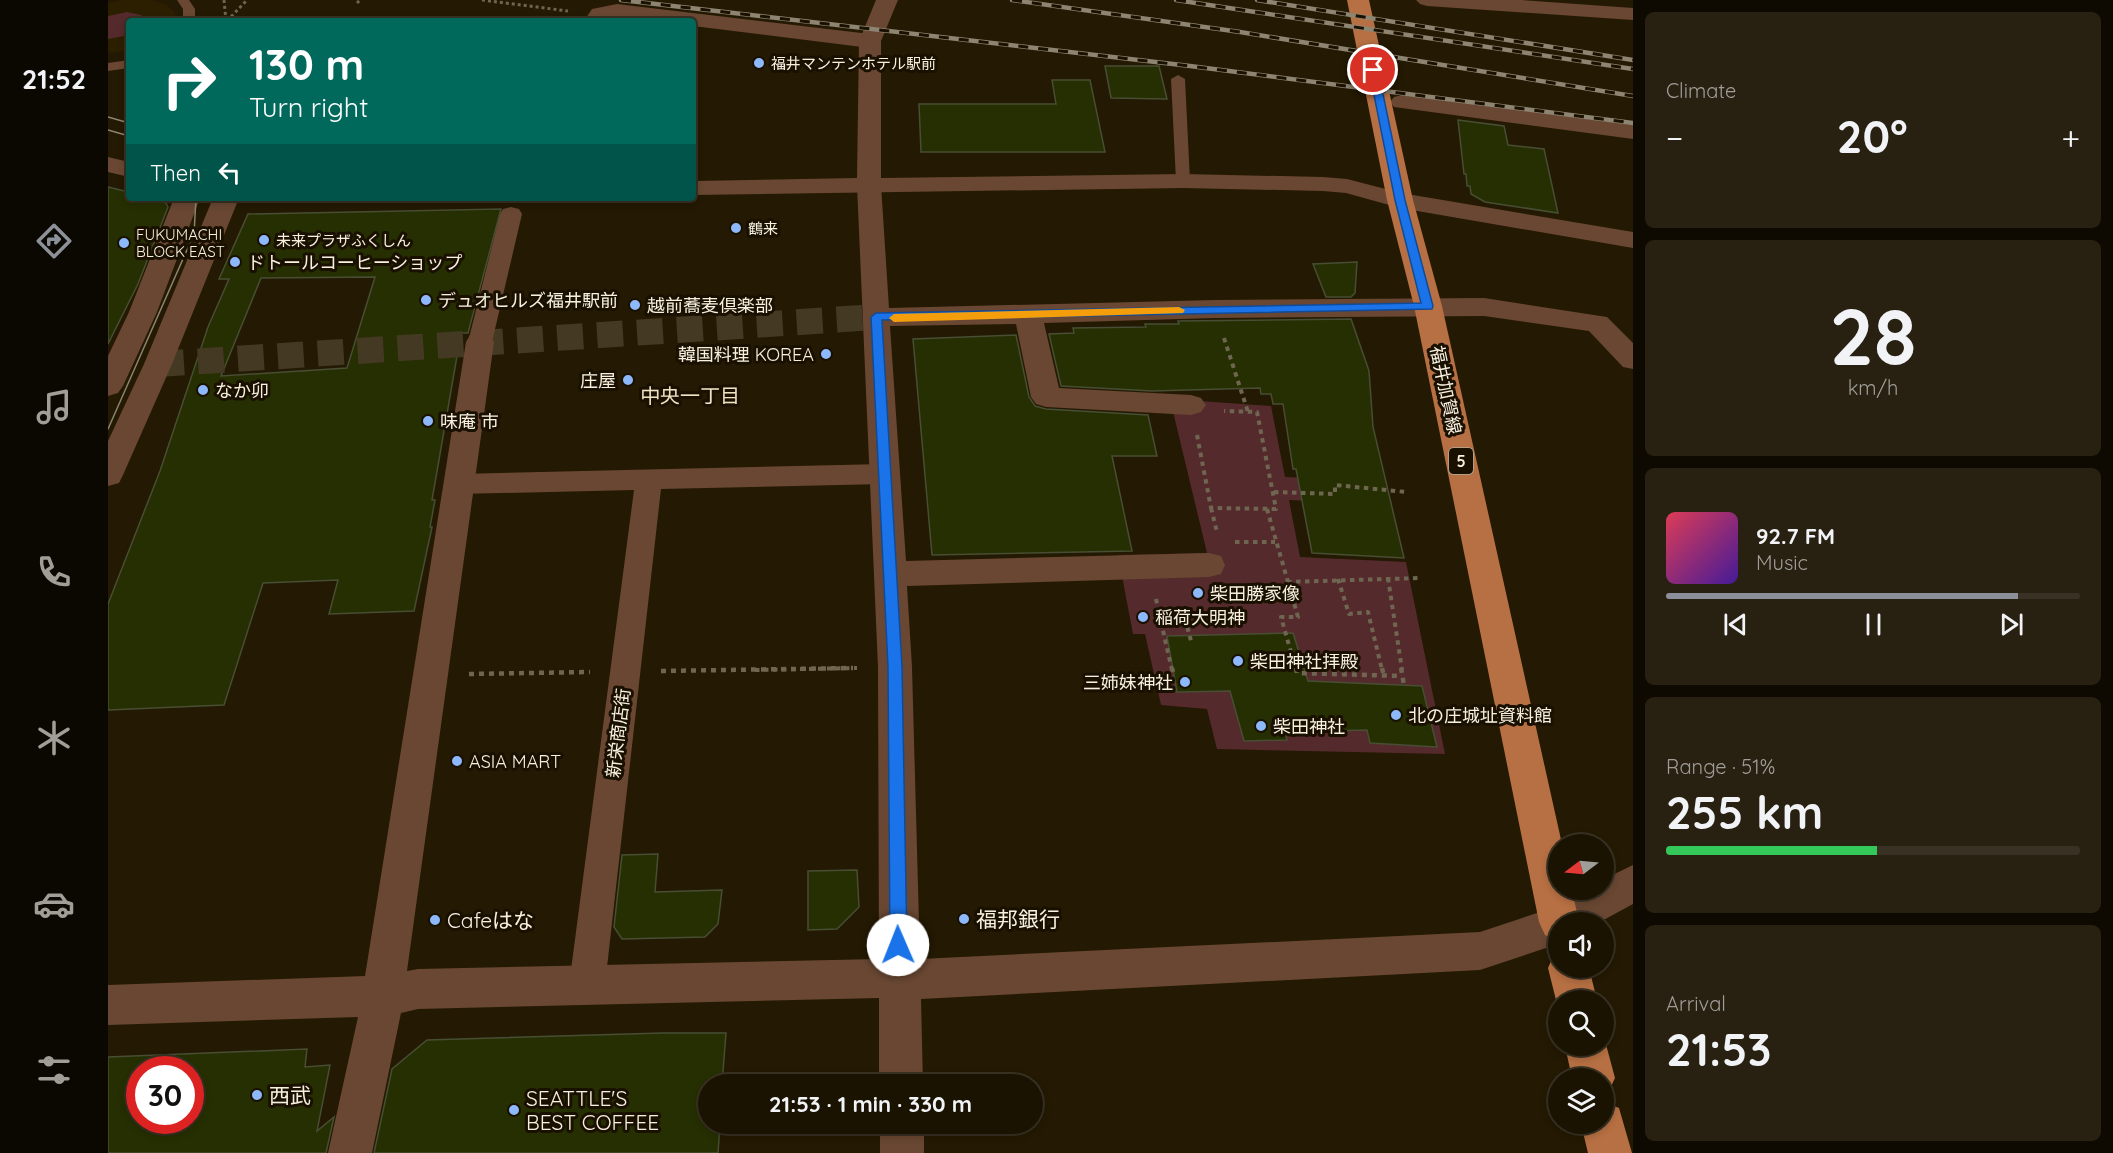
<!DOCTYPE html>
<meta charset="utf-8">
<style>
body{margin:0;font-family:Quicksand,"Noto Sans JP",sans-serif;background:#282011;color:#f1f3f6;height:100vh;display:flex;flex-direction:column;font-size:22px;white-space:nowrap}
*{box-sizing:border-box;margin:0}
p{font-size:20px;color:#a09e99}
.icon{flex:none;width:33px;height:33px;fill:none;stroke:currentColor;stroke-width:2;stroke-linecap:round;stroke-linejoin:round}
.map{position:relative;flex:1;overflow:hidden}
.details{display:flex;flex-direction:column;gap:12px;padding:12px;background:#0f0a01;width:480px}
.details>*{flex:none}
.top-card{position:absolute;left:18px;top:18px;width:570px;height:183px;border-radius:6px;box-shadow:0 3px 9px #0003,0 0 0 2px #393224;background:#00695c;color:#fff;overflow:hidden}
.needle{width:39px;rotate:254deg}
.fabs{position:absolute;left:1440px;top:834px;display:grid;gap:12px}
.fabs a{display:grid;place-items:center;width:66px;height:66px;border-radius:50%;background:#1b1302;box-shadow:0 3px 9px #0003,0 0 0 2px #393224;font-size:30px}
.speed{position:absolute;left:18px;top:1056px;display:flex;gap:12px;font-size:30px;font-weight:700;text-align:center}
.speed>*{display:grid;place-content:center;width:78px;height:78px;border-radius:50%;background:#1b1302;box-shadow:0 3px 9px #0003,0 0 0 2px #393224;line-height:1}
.speed .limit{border:9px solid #d22;background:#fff;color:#111}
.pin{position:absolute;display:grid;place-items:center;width:51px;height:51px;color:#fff;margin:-26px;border:3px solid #fff;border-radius:50%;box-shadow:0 2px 6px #0007}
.me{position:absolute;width:66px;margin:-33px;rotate:359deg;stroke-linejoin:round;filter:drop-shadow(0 0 4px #0008)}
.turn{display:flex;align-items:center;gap:21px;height:126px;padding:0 24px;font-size:27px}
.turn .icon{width:78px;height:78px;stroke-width:2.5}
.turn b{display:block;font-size:42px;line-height:51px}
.then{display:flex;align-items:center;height:57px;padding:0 24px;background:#0003;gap:12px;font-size:22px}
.big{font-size:45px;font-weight:800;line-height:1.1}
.details .widget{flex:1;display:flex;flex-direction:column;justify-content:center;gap:9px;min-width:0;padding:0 21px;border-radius:9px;background:#282011}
.details .dial{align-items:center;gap:0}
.dial b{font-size:78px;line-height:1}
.song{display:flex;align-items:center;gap:18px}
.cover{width:72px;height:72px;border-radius:9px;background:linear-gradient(135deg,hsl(350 70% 55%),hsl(260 70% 35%))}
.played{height:6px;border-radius:3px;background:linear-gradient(90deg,#8c9099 85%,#393224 85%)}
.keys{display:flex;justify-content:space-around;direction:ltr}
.heat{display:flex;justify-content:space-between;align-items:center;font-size:33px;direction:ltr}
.charge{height:9px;border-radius:4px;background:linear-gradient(90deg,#34c759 51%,#393224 0)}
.trip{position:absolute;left:590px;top:1074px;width:345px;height:60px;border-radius:30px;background:#1b1302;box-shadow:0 3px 9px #0003,0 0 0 2px #393224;font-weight:800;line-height:60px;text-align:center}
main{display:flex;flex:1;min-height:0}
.menu{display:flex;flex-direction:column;width:108px;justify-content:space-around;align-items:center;background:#0b0801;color:#a09e99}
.menu .icon{width:42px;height:42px}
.menu .selected{color:#8c9099}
.menu b{font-size:27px;color:#f1f3f6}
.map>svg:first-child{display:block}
.built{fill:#2c1f00}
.green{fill:#552a2c}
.building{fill:#262f01;stroke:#474e34;stroke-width:1.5;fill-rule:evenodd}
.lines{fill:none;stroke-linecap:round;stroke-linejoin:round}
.pedestrian-tunnel{stroke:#443923;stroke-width:26;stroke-dasharray:26 14;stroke-linecap:butt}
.path-far2{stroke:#6f6652;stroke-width:3;stroke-dasharray:3 3;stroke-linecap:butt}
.path-far1{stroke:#6f6652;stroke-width:4;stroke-dasharray:4.5 4.5;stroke-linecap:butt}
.path{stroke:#6f6652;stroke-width:4.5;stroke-dasharray:5 5;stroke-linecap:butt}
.service{fill:#694732;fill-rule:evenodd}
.pedestrian{fill:#694732;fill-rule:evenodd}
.minor{fill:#694732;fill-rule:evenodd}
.tertiary{fill:#694732;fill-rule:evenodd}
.primary{fill:#b77043;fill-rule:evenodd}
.tram{stroke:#8d8471;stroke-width:1.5}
.rail-casing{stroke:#8d8471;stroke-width:4.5}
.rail{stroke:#1a1000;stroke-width:3;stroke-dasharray:10;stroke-linecap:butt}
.route{fill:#1a73e8;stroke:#114b97;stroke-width:1.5}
.slow{fill:#f59e0b}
.poi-dot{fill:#8db9fc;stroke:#1a1000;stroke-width:2}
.labels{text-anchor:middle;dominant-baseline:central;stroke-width:6;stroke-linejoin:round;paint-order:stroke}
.far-poi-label{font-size:15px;fill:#f7f0e1;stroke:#1a1000;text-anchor:start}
.shield{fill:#1a1000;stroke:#b5ad9e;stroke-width:1.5}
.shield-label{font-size:16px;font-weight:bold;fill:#f7f0e1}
.poi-label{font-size:18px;fill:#f7f0e1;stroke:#1a1000;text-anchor:start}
.street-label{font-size:18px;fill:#f7f0e1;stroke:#1a1000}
.neighbourhood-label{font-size:20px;fill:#f0e2c4;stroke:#1a1000}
.near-poi-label{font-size:21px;fill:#f7f0e1;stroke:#1a1000;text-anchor:start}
</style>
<main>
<nav class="menu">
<b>21:52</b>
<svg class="icon selected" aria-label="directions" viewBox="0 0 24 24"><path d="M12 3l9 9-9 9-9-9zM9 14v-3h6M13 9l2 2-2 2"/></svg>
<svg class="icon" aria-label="music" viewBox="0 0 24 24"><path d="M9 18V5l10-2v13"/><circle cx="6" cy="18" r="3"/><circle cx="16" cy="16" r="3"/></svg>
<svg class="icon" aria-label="phone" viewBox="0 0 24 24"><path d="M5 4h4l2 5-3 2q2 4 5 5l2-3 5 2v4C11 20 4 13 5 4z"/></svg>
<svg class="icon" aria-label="climate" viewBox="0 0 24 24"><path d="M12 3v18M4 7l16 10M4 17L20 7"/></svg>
<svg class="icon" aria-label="car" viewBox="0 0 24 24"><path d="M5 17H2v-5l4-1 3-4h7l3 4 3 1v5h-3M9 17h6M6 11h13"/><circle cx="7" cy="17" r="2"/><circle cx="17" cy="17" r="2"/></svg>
<svg class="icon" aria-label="filters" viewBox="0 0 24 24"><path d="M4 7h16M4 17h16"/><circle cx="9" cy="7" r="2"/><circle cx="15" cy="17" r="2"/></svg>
</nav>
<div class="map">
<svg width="1525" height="1153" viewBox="0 0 1525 1153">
<rect width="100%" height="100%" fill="#241902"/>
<path class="built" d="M14 0H43L58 4 67 13V21H21V50L0 53V3Z"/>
<path class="green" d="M19 12 33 15 38 21H21V35L0 39V16Z
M1062 399 1163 406 1177 477 1278 481 1284 505 1181 500 1192 557 1298 562 1337 754 1109 749 1099 709 1053 705 1037 634H1025L1010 555 1099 553Z"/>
<path class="building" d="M997 66H1051L1059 99 1003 98Z
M944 80H982L997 152H813L811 104H948Z
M1350 120 1396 126 1400 145 1436 149 1450 213 1377 202 1363 194 1362 186H1359L1358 174H1356Z
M0 187 21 192V198H42L58 203 60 207 30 284 0 344Z
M393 209 360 333H353L324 500H327L322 527H324L306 611 221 614 230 580 155 583 116 705 0 710V604L52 471 100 327 121 279H111L140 214ZM267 277 239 368 113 376 153 278Z
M1249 262 1247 293 1243 297H1218L1205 264Z
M1243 319 1261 371 1265 427 1296 558 1204 553 1188 469H1185L1175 404H1165L1163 394H1153L1152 388 1044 391 953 386 941 334 966 333 965 328 1038 327 1037 324H1071L1070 321Z
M908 335 921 397 927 406 938 409 1040 415 1049 456H1004L1024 551 824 555 805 339Z
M1185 633 1200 681 1314 686 1329 747 1262 743 1259 730 1177 732 1179 740 1136 741 1122 691 1069 692 1059 636Z
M550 854 547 892 614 890 610 924 597 937 514 939 506 927 514 855Z
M749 870 751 907 729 929 700 930V871Z
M554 1033H618L614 1084H600V1124H612L610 1153H266L284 1069 319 1040Z
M199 1049 197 1067 222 1065 209 1131 226 1117 218 1153H0V1057ZM32 1070H82V1120H32Z"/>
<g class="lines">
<path class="pedestrian-tunnel" d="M50 364 768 317"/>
<path class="path-far2" d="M116 0 118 21
M374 0 460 11
M249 3 252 0
M119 21 139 0"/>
<path class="path-far1" d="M1116 338 1140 412
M1089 435 1103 508 1168 509 1149 412 1116 411
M1166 492 1227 494V485L1298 492
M1103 508 1109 532
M1159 509 1190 617H1173L1188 670
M1127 542H1167
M1280 578 1294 670
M1230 579 1241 614 1260 612 1274 670
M1179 582 1313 578
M1048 599 1053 622H1078L1083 641
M1053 622 1064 670
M647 670 749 668"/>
<path class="path" d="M1064 668 1065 672
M1188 668 1189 673 1294 676
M1274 668 1276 677
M1293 668 1296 685
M553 671 745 668
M361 674 482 672"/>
<path class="service" d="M69 0H81L87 9V21H75V9Z
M21 60V68L0 71V63Z
M1070 75 1077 79 1082 181 1075 185 1068 181 1063 79Z"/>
<path class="pedestrian" d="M403 207 411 209 414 214 384 342 381 348 372 350 363 348 360 342 392 214 395 209Z
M776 464 785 467 789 474 785 481 776 484 553 489 497 985 492 997 479 1002 466 997 461 985 526 490 351 494 342 491 338 484 342 477 351 474Z"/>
<path class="minor" d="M1308 0H1413L1525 8V20L1319 6 1312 4Z
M509 4 762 34 770 36 773 41 770 46 762 48 585 26V21H546L509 16 498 21H476L484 9Z
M1294 95 1525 125V139L1286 107 1282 102 1286 97Z
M761 178 770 180 773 185 781 308 1107 300 1376 298 1499 317 1525 343V369L1515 367 1481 331 1376 316 1107 318 936 323 951 388 1083 395 1093 398 1098 405 1093 412 1083 415 938 407 928 404 923 397 908 324 782 326 798 561 1101 553 1113 556 1117 565 1113 574 1101 577 799 586 804 667 812 959 1372 932 1441 909 1476 890H1496V879L1525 865V904L1492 922H1450V944L1372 970 813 999 815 1084H771V998L310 1009 293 1013 264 1153H220L250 1017 0 1025V985L257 976 358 342 362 335 372 333 382 335 386 342 299 971 310 969 771 959 770 667 749 185 752 180Z
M772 1124H816V1153H772Z"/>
<path class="tertiary" d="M768 0H790L773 41V178L1075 174 1215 177 1239 179 1293 193 1525 232V248L1292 208 1238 193 1215 191 1075 188 585 195V181L749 178 751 41Z
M0 157 21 162V177L0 172Z
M66 198H92L49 312 15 386 10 393 0 396V356L21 312Z
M105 198H131L64 364 15 475 11 483 0 486V441L36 364Z"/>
<path class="primary" d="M1239 0H1261L1305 200 1334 306 1454 844H1450V890H1464L1471 922H1450V941L1437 935 1431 922 1306 306 1279 200Z
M1450 953V968H1481L1489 1000H1450V1008L1440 968 1446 954Z
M1496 1037 1507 1078 1500 1093 1496 1095V1078H1464L1457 1046H1496Z
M1496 1102 1511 1108 1524 1153H1480L1473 1124H1496Z"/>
<path class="tram" d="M0 117 21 123
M0 130 21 136
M0 429 86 234 88 198"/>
<g class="rail-casing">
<path id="rail" d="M513 0 1082 66 1525 123
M904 0 1132 32 1525 96
M1068 0 1525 69
M1149 0 1525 60"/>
</g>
<use href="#rail" class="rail"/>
</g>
<path class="route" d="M1265 67 1270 70 1297 200 1325 306 1324 309 774 320 794 667 799 945 796 951 790 953 785 951 782 945 780 667 763 317 768 313 1313 303 1287 200 1261 70Z"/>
<path class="slow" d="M1071 307 1077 310 1075 313 786 322 781 318 786 314Z"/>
<g class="poi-dot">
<circle cx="651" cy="63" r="6"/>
<circle cx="628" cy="228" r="6"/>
<circle cx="156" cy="240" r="6"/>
<circle cx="16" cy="243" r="6"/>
<circle cx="127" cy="262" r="6"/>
<circle cx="318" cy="300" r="6"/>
<circle cx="527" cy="305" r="6"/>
<circle cx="718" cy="354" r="6"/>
<circle cx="520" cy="380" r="6"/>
<circle cx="95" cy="390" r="6"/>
<circle cx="320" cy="421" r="6"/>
<circle cx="1090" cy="593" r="6"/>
<circle cx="1035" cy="617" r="6"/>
<circle cx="1130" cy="661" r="6"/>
<circle cx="1077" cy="682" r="6"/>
<circle cx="1288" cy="715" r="6"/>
<circle cx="1153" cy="726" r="6"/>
<circle cx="349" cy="761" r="6"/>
<circle cx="856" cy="919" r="6"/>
<circle cx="327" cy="920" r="6"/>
<circle cx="149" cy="1095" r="6"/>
<circle cx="406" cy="1110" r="6"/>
</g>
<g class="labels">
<g class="far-poi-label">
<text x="663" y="63">福井マンテンホテル駅前</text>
<text x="640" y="228">鶴来</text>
<text x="28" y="234">FUKUMACHI<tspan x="28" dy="17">BLOCK EAST</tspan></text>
<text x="168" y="240">未来プラザふくしん</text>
</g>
<rect class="shield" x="1341" y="448" width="24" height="26" rx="4.5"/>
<g class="shield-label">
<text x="1353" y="461">5</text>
</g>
<g class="poi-label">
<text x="139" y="262">ドトールコーヒーショップ</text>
<text x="330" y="300">デュオヒルズ福井駅前</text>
<text x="539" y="305">越前蕎麦倶楽部</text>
<text x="706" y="354" text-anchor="end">韓国料理 KOREA</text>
<text x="508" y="380" text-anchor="end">庄屋</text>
<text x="107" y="390">なか卯</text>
<text x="332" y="421">味庵 市</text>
<text x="1102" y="593">柴田勝家像</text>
<text x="1047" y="617">稲荷大明神</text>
<text x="1142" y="661">柴田神社拝殿</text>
<text x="1065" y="682" text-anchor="end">三姉妹神社</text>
<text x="1300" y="715">北の庄城址資料館</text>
<text x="1165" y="726">柴田神社</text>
<text x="361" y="761">ASIA MART</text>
</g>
<g class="street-label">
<text transform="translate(1338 390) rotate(78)">福井加賀線</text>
<text transform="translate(510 733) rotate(-83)">新栄商店街</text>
</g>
<g class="neighbourhood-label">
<text x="582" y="395">中央一丁目</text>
</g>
<g class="near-poi-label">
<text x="868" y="919">福邦銀行</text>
<text x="339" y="920">Cafeはな</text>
<text x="161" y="1095">西武</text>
<text x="418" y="1098">SEATTLE'S<tspan x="418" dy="24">BEST COFFEE</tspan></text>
</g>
</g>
</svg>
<div class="fabs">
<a><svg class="needle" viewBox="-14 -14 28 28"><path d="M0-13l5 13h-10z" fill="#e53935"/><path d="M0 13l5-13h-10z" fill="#a09e99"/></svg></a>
<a><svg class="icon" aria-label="sound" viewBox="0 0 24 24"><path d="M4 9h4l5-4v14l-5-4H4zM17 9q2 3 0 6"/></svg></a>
<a><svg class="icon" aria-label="search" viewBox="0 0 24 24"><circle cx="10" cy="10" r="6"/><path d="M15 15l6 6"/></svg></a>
<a><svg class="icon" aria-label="layers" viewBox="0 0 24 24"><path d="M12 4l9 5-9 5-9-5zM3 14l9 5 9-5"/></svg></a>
</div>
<div class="speed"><div class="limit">30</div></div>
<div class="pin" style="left:1265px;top:70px;background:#d93025"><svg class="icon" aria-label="arrive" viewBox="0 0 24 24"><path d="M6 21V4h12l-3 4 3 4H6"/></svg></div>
<svg class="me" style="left:790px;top:945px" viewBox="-20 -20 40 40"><circle r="19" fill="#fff"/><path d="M0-13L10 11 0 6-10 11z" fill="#1a73e8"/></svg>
<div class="trip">21:53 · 1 min · 330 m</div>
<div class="top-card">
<div class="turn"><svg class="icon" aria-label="right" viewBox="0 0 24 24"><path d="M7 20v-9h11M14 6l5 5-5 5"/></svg><div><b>130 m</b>Turn right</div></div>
<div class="then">Then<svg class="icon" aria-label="left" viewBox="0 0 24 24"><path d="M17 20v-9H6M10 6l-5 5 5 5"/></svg></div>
</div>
</div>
<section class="details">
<div class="widget"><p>Climate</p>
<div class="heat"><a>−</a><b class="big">20°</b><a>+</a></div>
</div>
<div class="widget dial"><b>28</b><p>km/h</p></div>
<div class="widget">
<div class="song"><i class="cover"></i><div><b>92.7 FM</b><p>Music</p></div></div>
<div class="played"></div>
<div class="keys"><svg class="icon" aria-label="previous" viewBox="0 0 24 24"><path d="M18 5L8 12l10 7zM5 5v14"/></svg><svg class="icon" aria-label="pause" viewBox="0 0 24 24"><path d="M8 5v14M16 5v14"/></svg><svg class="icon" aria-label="next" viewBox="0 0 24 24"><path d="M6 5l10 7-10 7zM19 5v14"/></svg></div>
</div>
<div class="widget"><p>Range · 51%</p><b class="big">255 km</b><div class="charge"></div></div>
<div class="widget"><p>Arrival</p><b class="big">21:53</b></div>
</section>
</main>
